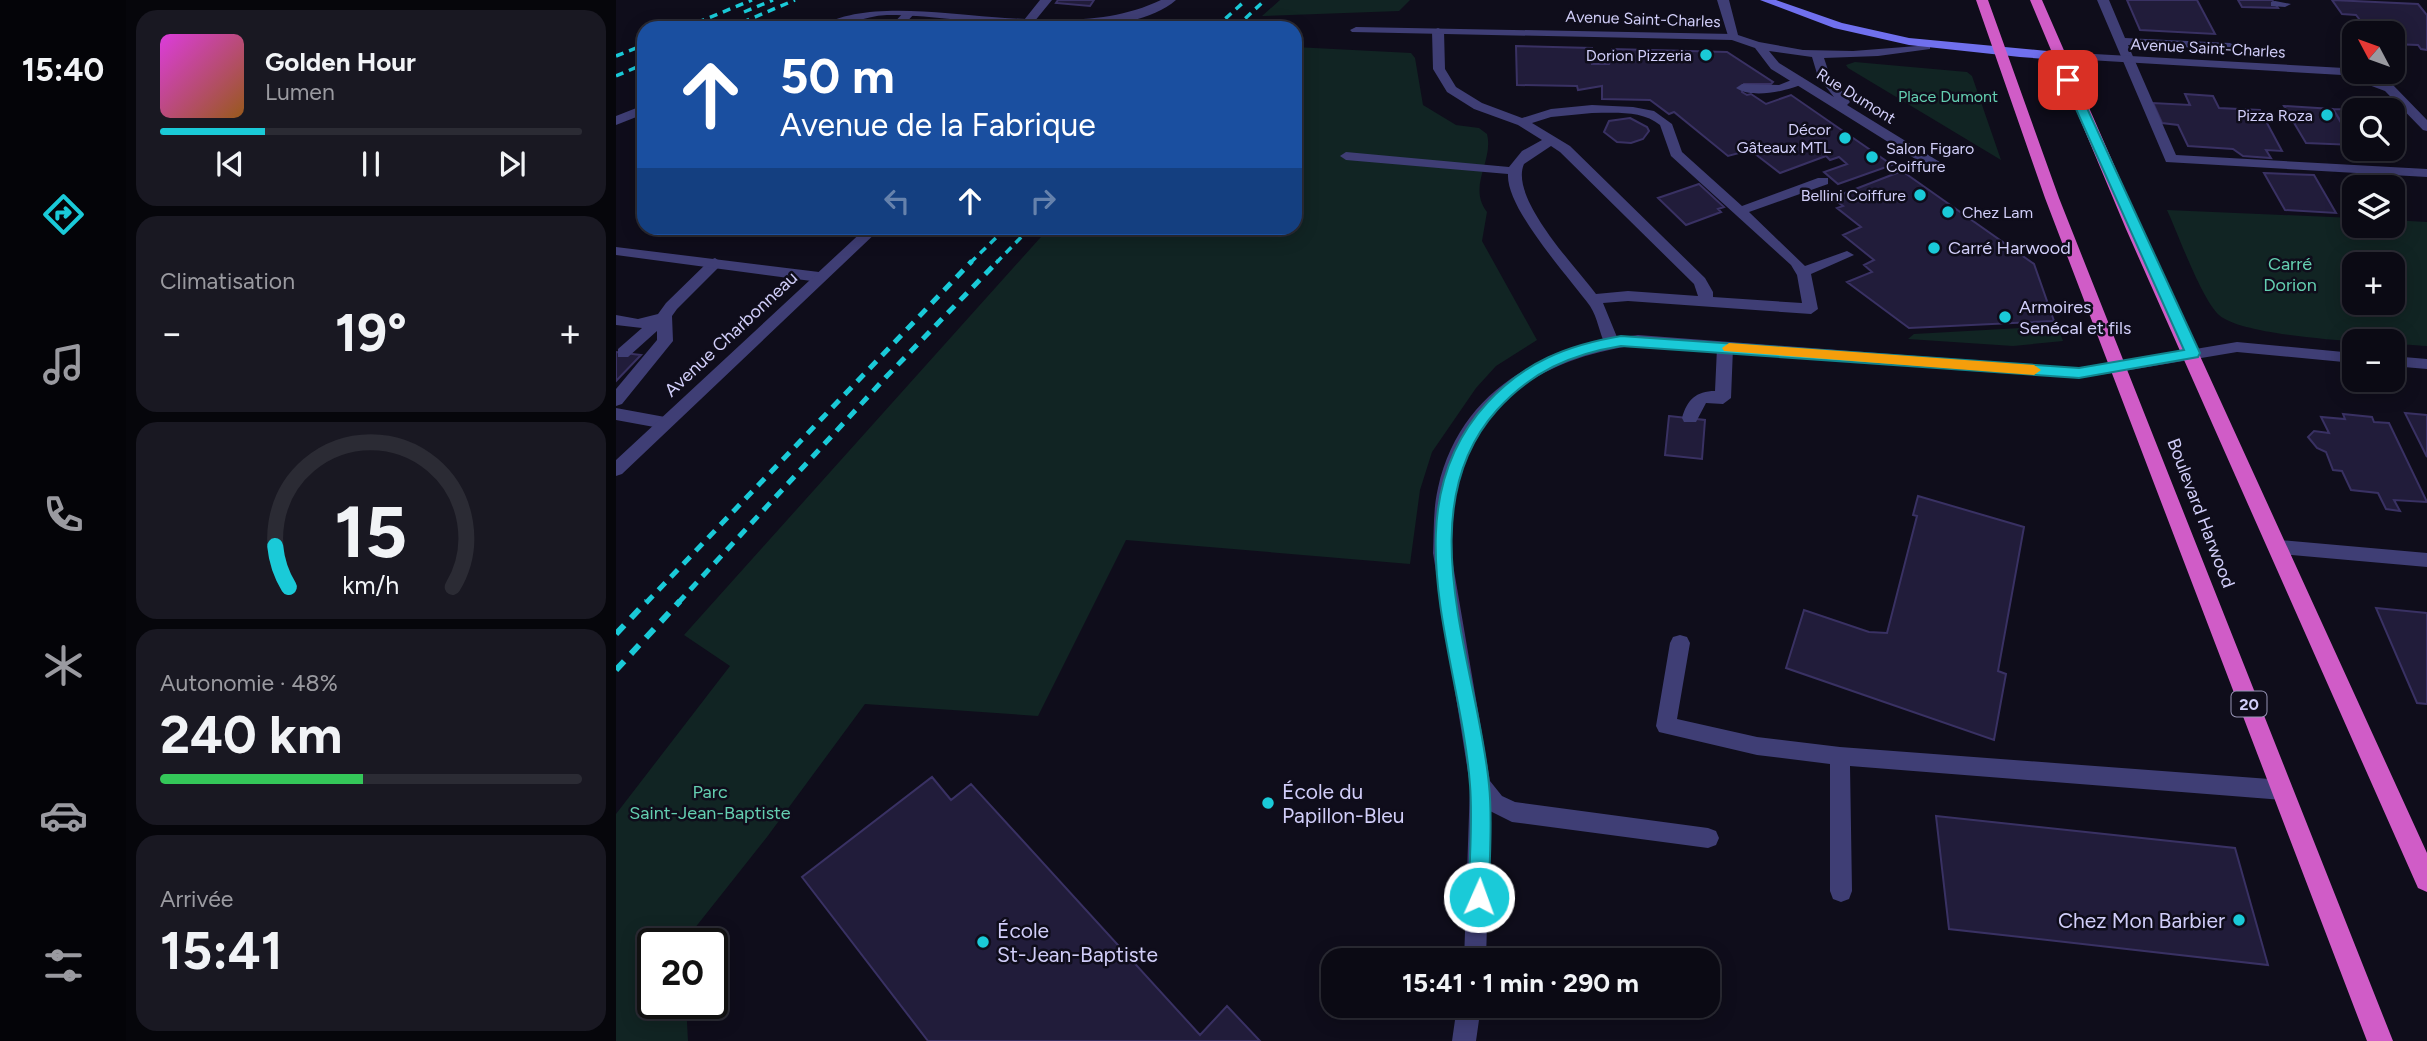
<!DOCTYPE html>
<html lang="fr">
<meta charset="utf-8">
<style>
body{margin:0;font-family:Figtree,sans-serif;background:#191822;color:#f1f3f6;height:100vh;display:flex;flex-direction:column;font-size:26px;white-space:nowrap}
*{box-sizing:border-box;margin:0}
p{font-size:23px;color:#9a9aa0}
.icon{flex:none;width:38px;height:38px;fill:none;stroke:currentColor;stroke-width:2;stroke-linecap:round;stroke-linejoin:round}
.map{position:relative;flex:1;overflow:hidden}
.drawer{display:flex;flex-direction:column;gap:10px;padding:10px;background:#06060b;width:490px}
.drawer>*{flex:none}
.banner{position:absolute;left:21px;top:21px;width:665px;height:214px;border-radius:21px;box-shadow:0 4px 18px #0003,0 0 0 2px #2b2b34;background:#1a4fa0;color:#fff;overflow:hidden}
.needle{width:46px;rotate:311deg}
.tools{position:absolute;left:1726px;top:21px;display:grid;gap:14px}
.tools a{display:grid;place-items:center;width:63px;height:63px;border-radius:14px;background:#0b0a14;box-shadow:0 4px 18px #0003,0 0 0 2px #2b2b34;font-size:35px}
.speed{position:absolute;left:21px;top:928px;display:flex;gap:14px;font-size:35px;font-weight:700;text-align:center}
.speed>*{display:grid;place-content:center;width:91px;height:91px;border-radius:50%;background:#0b0a14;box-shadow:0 4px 18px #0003,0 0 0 2px #2b2b34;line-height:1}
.speed .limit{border:4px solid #111;border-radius:10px;background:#fff;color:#111}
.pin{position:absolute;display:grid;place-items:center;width:60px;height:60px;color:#fff;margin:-30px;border-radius:14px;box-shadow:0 4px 10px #0006}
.me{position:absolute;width:77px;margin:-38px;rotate:2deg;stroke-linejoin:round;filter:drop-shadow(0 0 5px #0008)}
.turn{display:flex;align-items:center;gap:24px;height:147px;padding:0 28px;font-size:32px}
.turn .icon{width:91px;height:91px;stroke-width:2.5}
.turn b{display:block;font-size:49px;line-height:60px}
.lanes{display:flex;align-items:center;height:66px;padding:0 28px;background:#0003;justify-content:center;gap:35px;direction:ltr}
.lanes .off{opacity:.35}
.big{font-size:52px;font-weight:700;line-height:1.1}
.drawer .card{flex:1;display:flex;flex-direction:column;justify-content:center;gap:10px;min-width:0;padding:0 24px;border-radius:21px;background:#191822}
.drawer .dial{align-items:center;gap:0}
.dial svg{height:182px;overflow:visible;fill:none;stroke:#2b2b34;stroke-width:7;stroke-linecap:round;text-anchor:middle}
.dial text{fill:#f1f3f6;stroke:none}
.song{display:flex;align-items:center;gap:21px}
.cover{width:84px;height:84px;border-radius:10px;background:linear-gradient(135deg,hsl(300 70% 55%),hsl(30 70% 35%))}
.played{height:7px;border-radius:4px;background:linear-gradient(90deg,#1acad8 25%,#2b2b34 25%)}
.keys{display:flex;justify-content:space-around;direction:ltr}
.heat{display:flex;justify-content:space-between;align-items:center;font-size:38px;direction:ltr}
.charge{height:10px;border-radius:5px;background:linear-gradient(90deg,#34c759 48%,#2b2b34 0)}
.trip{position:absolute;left:705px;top:948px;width:399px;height:70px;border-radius:21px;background:#0b0a14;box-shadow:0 4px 18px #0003,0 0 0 2px #2b2b34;font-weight:700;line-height:70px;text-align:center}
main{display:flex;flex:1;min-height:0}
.dock{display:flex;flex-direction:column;width:126px;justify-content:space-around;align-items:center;background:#040408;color:#9a9aa0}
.dock .icon{width:49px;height:49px}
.dock .selected{color:#1acad8}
.dock b{font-size:32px;color:#f1f3f6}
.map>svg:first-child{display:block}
.green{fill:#112423;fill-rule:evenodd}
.building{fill:#211c3a;stroke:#393163;stroke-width:2}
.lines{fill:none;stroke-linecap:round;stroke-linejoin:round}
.service{fill:#3f3e75;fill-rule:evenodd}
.minor{fill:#3f3e75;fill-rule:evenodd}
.tertiary{fill:#3f3e75;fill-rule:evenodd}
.secondary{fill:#7070ee;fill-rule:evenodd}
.trunk{fill:#d05cc7;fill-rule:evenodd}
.rail-far2{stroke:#1acad8;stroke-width:3.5;stroke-dasharray:8 6;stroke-linecap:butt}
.rail-far1{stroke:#1acad8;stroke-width:5;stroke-dasharray:10 8;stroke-linecap:butt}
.rail{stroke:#1acad8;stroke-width:6;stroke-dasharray:12 10;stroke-linecap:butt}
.route{fill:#1acad8;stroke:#11838c;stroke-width:2}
.slow{fill:#f59e0b}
.poi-dot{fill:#1acad8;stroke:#0f0d1b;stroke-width:2.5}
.labels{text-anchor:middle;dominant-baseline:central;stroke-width:5;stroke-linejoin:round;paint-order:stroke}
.far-street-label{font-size:16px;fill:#d1cef9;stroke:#0f0d1b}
.far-poi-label{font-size:16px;fill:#d1cef9;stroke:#0f0d1b;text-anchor:end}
.far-park-label{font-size:16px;fill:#64cfb1;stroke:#0f0d1b}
.shield{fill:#0f0d1b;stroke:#9794b6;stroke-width:2}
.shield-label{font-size:16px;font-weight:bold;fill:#d1cef9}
.poi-label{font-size:18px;fill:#d1cef9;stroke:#0f0d1b;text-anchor:start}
.park-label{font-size:18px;fill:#64cfb1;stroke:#0f0d1b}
.street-label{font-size:18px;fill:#d1cef9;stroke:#0f0d1b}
.near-poi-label{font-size:21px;fill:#d1cef9;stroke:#0f0d1b;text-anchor:start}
</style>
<main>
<nav class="dock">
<b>15:40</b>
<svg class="icon selected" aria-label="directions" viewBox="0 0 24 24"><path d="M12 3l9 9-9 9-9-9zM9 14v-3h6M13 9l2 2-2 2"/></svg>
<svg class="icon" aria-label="music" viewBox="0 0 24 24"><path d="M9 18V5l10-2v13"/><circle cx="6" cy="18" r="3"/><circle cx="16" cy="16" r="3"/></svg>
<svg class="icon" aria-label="phone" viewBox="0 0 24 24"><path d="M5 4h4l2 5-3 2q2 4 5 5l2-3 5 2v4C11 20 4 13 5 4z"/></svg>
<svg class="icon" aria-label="climate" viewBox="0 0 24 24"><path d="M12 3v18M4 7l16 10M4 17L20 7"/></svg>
<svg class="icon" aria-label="car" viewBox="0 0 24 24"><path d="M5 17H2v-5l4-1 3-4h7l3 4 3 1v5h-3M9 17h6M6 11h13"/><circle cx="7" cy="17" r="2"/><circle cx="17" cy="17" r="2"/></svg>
<svg class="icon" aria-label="filters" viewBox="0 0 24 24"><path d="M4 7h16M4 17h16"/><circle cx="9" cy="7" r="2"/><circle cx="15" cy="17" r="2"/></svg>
</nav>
<section class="drawer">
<div class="card">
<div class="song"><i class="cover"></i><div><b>Golden Hour</b><p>Lumen</p></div></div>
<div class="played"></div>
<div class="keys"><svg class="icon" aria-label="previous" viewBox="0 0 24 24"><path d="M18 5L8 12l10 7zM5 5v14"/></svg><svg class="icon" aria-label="pause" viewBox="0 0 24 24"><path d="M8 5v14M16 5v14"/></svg><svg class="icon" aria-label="next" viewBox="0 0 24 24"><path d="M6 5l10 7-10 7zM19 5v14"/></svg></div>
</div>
<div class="card"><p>Climatisation</p>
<div class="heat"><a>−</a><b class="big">19°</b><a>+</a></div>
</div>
<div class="card dial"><svg viewBox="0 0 100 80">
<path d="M14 69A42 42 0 1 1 86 69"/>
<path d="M14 69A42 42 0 0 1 8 51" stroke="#1acad8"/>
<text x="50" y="56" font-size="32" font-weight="700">15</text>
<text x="50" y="72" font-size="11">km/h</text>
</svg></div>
<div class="card"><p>Autonomie · 48%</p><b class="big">240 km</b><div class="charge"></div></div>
<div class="card"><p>Arrivée</p><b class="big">15:41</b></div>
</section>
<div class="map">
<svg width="1811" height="1041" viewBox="0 0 1811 1041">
<rect width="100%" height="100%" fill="#0f0d1b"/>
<path class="green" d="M664 0H794L783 11 646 16Z
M679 47 795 53 799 58 807 105 840 125 863 128 871 134C878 161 851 186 871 212L866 241 921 340 880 366 860 388 816 452 804 490 794 564 510 540 422 716 249 704 151 837 67 943H37V1003H70L72 1041H0V814L114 666 68 635 433 228H679Z
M1239 62 1351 72 1356 76 1385 160 1232 68 1230 65Z
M1551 210 1738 218V226H1776V220L1811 222V346C1772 343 1630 339 1603 315 1585 298 1563 236 1551 210ZM1738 264H1776V303H1738Z
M1441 326 1447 341 1397 346 1292 339 1298 334Z"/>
<path class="building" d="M442 0H478L474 6 440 3Z
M1511 0H1581L1599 34 1524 30Z
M1622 0H1656L1662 8 1626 7Z
M1716 0 1802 4 1811 15V50L1805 49 1802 45 1776 44V33H1754L1740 15 1726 14Z
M900 46 976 48V64H993L996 49 1111 52 1157 82 1155 84H1128L1126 92 1131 95 1135 94 1150 104 1175 95 1276 165 1222 184 1208 172 1231 164 1223 157 1214 160 1210 156 1164 173 1134 150 1112 156 1058 112 1053 114 1034 100 986 99V86L962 90 961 86 901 85Z
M1569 94 1597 96 1603 108 1644 110 1666 151 1650 150 1655 158 1627 156 1617 149 1572 146 1562 125 1546 123 1537 103 1574 105Z
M1668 106 1717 109 1738 145 1690 143Z
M1717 109 1744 110H1738V142Z
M1014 118 1031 127 1033 131 1027 139 1015 143 1001 142 988 132 993 121Z
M1286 171 1418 264 1438 321 1293 328 1231 282 1256 272 1248 265 1258 260 1227 235 1245 227 1221 208 1227 206 1216 198Z
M1648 173 1698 175 1720 213 1669 210Z
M1083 184 1108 207 1102 209 1105 212 1070 225 1042 198Z
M0 352 25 355 0 381Z
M1789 413 1811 415V457Z
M1727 414 1756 417 1758 422 1773 423 1811 502 1778 500 1784 511 1770 509 1762 493 1735 490 1726 471 1717 470 1710 452 1701 448 1692 437 1698 431 1713 433 1705 417 1729 419Z
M1053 416 1089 420 1086 459 1049 455Z
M1302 496 1408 527 1382 671 1390 674 1378 740 1170 668 1188 610 1253 632 1271 633 1301 516 1297 515Z
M1760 608 1811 613V704L1801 703Z
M316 777 335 800 355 784 584 1035 611 1006 644 1041H312L186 877Z
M1320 816 1619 848 1652 965 1333 929Z"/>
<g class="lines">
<path class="service" d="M424 0H436L418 22H410L408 20Z
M1481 0H1493L1509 38 1614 43 1620 46 1614 49 1512 45 1560 155 1811 169V177L1550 162Z
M1659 1 1675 4 1669 7 1655 6V2Z
M289 11 299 13 285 28H273Z
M822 28 828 31 829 69 840 87 866 103 906 118 935 109 976 105 1017 107 1038 111 1056 124 1066 152 1126 206 1202 178H1212V184L1133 212 1189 266 1231 251 1238 255 1195 274 1202 309 1195 314 1012 301 987 303 1003 342 995 347 990 346C983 333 982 318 974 306 953 277 890 209 892 174L730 160 724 156 730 152 893 167 906 151 926 140 902 125 858 109 831 92 817 69 816 31ZM976 113C998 113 1026 110 1044 125L1055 156 1175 265 1181 275 1186 303 1097 297V292L1089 278 954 146 916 123 935 117ZM935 146 944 152 1078 284 1082 296 1012 291 980 294C960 267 893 198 908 164Z
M1183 77 1187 78V84C1171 91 1136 99 1120 88L1126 84 1163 85Z
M99 258 106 263 104 266 61 309 56 316 57 341 6 404 0 406V389L41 340V331L12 357H2V349L26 328 0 325V315L22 319 42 314 50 303 94 260Z
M1109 343 1117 348 1115 398 1107 404 1090 403 1080 422H1068L1066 418C1071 400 1080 391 1099 391L1101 348Z
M0 408 49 417 57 423 49 429 0 420Z
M1663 540 1811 553V567L1663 554 1657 552 1654 547 1657 542Z
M826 546 832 548 835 553 874 781 886 796 899 802 1092 828 1100 831 1103 838 1100 845 1092 848 896 822 874 811 870 961H848L854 785 817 553 820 548Z
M1064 635 1071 637 1074 643 1061 719 1141 737 1224 747 1667 780 1674 783 1677 790 1674 797 1667 800 1234 766 1236 891 1233 899 1225 902 1217 899 1214 891V764L1141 755 1043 732 1040 726 1054 643 1057 637Z
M841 1006H865L860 1041H836Z"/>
<path class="minor" d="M740 27 1117 34 1123 37 1117 40 736 32 734 30Z
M0 247 203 272 210 277 203 282 0 255Z
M1022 335 1463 368 1502 362 1510 367 1502 372 1463 378 1022 345C936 356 859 397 839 488 835 509 836 531 835 553L832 558H820L817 553C818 531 817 509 822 488 844 389 929 346 1022 335Z"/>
<path class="tertiary" d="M545 0H560C503 50 342 14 271 15 247 16 227 28 203 28 243 0 328 14 376 17 433 21 493 25 545 0Z
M1101 0H1113L1122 35 1143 42 1187 50 1237 51 1314 45V49L1262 56 1208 58 1214 76 1234 102 1231 105 1327 164V170H1317L1155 69 1139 48 1113 39ZM1153 51 1196 57 1202 77 1218 97 1163 63Z
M1442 52 1728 68 1777 85 1811 120V131L1807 130 1769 91 1726 75 1438 58V54Z
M28 105V114L0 125V116Z
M250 228H265L6 474 0 476V460Z
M1621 342 1738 353V363L1621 352 1502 372 1494 367 1502 362Z
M1776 356 1811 359V369L1776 366Z"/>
<path class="secondary" d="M1144 0H1160L1226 23 1293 38 1442 52 1448 56 1442 60 1404 57 1293 45 1218 28Z"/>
<path class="trunk" d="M1360 0H1372L1443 198 1777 1041H1751L1429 198Z
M1414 0H1426L1526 229 1811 853V892L1802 888 1510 229Z"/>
<path class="rail-far2" d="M128 12 157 0
M68 28 136 0
M113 28 179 0
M599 28 630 0
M619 28 649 0
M0 56 28 45
M0 76 28 64
M354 263 390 228
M380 263 414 228"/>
<path class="rail-far1" d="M30 603 356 261
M62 603 270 377 382 261"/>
<path class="rail" d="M0 634 31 601
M0 670 64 601"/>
</g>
<path class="route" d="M1452 76 1458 80 1584 353 1582 357 1463 378 1005 346C955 354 915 372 881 410 790 511 862 666 873 785 877 821 873 860 873 897L870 904 863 906 856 904 853 897C853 860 857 821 854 785 845 659 772 510 871 403 908 362 952 345 1005 336L1463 368 1568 350 1447 80Z"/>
<path class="slow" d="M1113 343 1418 365 1425 370 1418 375 1108 351 1106 348Z"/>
<g class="poi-dot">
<circle cx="1090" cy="55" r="7"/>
<circle cx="1711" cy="115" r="7"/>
<circle cx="1229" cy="138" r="7"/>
<circle cx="1256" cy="157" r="7"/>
<circle cx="1304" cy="195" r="7"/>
<circle cx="1332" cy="212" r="7"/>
<circle cx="1318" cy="248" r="7"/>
<circle cx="1389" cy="317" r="7"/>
<circle cx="652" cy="803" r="7"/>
<circle cx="1623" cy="920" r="7"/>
<circle cx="367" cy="942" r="7"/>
</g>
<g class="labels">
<g class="far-street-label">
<text transform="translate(1027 19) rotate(2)">Avenue Saint-Charles</text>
<text transform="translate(1592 48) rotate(3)">Avenue Saint-Charles</text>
<text transform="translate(1240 96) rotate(32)">Rue Dumont</text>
</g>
<g class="far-poi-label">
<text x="1076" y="55">Dorion Pizzeria</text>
<text x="1697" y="115">Pizza Roza</text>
<text x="1215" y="129">Décor<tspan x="1215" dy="18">Gâteaux MTL</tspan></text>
<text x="1270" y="148" text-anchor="start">Salon Figaro<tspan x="1270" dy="18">Coiffure</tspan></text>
<text x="1290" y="195">Bellini Coiffure</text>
<text x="1346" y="212" text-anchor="start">Chez Lam</text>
</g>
<g class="far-park-label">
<text x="1332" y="96">Place Dumont</text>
</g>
<rect class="shield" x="1615.5" y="691.5" width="35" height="25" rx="5"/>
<g class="shield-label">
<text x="1633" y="704">20</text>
</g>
<g class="poi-label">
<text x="1332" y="248">Carré Harwood</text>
<text x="1403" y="307">Armoires<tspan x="1403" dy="21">Senécal et fils</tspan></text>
</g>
<g class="park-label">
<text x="1674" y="264">Carré<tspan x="1674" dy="21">Dorion</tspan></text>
<text x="94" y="792">Parc<tspan x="94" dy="21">Saint-Jean-Baptiste</tspan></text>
</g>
<g class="street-label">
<text transform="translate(115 334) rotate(-43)">Avenue Charbonneau</text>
<text transform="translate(1585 513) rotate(69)">Boulevard Harwood</text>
</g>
<g class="near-poi-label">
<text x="666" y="791">École du<tspan x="666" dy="24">Papillon-Bleu</tspan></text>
<text x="1609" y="920" text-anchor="end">Chez Mon Barbier</text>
<text x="381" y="930">École<tspan x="381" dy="24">St-Jean-Baptiste</tspan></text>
</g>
</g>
</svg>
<div class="tools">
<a><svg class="needle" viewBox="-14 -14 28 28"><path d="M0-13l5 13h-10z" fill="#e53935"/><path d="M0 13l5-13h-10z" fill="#9a9aa0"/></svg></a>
<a><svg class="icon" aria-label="search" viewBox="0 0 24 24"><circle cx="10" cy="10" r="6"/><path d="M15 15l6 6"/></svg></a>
<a><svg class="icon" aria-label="layers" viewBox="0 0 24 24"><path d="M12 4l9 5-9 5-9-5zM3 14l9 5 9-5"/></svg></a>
<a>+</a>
<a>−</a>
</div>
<div class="speed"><div class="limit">20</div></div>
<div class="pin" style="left:1452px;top:80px;background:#d93025"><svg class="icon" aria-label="arrive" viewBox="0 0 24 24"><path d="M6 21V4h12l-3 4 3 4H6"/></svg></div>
<svg class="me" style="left:863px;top:897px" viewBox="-20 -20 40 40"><circle r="17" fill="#1acad8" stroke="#fff" stroke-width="3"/><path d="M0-11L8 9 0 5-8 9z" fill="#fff"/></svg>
<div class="trip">15:41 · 1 min · 290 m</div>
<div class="banner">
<div class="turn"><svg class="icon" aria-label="ahead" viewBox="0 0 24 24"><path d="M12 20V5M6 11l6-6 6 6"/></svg><div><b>50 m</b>Avenue de la Fabrique</div></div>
<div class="lanes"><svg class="icon off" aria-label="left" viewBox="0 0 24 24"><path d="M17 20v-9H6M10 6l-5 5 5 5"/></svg><svg class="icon" aria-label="ahead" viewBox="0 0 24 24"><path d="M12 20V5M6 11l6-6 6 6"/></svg><svg class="icon off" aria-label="right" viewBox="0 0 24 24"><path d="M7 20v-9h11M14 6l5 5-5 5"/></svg></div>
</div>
</div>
</main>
